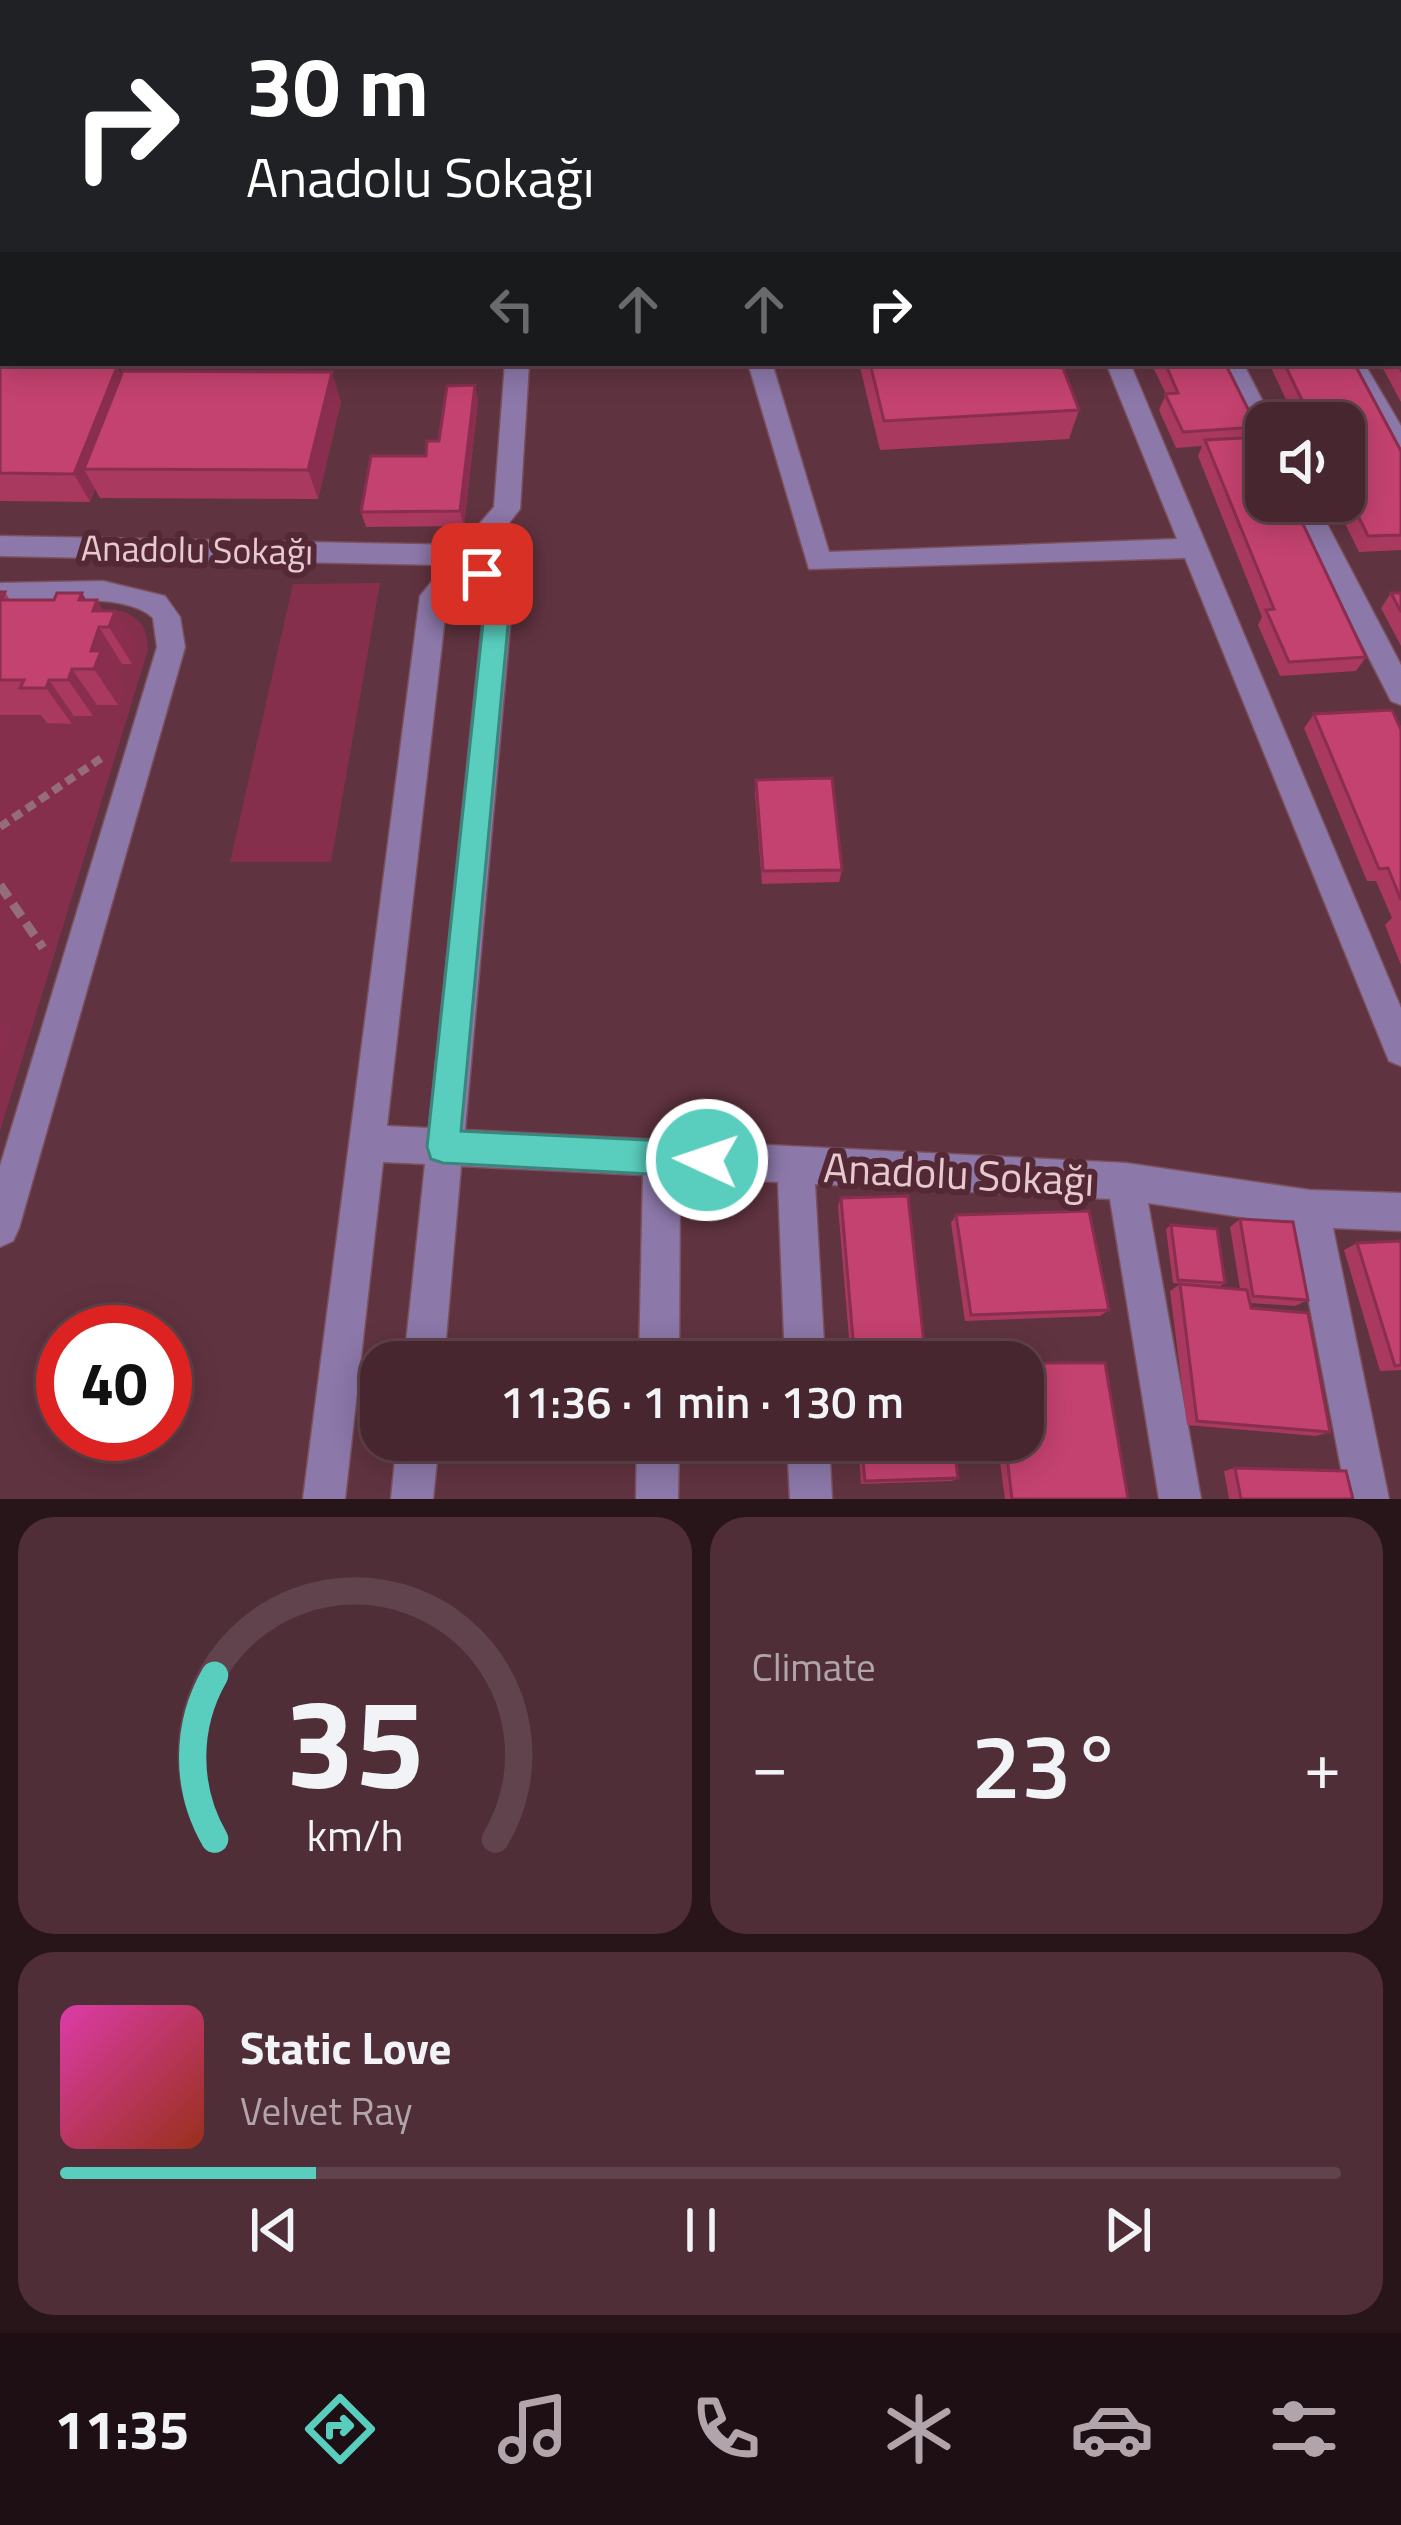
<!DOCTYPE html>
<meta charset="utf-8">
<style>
body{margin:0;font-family:"Titillium Web",sans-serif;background:#4f2e38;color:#f1f3f6;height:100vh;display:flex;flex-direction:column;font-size:45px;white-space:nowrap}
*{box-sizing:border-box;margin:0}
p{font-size:39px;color:#b1a5ab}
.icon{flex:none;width:66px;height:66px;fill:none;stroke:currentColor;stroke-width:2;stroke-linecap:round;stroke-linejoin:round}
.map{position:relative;height:1499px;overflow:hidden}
.panel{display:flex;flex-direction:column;gap:18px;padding:18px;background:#28151a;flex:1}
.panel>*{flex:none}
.guide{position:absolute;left:0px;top:0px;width:1401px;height:366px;box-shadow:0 6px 30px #0003,0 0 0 3px #60434c;background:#202124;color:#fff;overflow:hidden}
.buttons{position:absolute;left:1245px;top:402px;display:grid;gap:24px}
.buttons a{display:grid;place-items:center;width:120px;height:120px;border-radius:24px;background:#482630;box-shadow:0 6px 30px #0003,0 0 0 3px #60434c;font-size:60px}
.speed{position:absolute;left:36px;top:1305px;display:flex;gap:24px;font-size:60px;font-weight:700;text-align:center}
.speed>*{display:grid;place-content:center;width:156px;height:156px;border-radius:50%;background:#482630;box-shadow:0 6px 30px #0003,0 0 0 3px #60434c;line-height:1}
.speed .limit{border:18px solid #d22;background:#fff;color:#111}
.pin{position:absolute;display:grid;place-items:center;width:102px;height:102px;color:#fff;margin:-51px;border-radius:24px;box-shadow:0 6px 18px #0006}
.me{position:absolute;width:132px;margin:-66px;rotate:273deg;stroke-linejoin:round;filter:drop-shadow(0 0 9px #0008)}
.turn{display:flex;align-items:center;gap:42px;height:252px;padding:0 48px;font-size:54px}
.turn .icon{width:156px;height:156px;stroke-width:2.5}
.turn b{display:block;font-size:84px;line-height:102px}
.lanes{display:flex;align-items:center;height:114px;padding:0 48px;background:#0003;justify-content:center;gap:60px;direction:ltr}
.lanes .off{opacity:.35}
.big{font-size:90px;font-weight:600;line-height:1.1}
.panel .card{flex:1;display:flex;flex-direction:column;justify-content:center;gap:18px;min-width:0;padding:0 42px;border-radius:36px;background:#4f2e38}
.panel .dial{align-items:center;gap:0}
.dial svg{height:312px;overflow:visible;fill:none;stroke:#60434c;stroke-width:7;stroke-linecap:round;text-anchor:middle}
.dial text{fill:#f1f3f6;stroke:none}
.song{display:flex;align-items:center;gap:36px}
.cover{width:144px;height:144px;border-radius:18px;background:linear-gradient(135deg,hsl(320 70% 55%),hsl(10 70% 35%))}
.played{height:12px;border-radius:6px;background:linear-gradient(90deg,#59cebe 20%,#60434c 20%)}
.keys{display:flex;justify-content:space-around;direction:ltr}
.heat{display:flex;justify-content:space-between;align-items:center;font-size:66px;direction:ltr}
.panel .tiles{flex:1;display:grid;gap:18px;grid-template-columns:1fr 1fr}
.card:last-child{grid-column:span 2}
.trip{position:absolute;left:360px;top:1341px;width:684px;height:120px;border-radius:36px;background:#482630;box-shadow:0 6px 30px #0003,0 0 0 3px #60434c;font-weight:600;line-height:120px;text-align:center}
.dock{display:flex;height:192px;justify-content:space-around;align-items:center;background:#1d0f13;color:#b1a5ab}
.dock .icon{width:84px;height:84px}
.dock .on{color:#59cebe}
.dock b{font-size:54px;color:#f1f3f6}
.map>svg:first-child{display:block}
.green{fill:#862f4c}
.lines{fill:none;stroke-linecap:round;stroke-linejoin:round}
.minor-casing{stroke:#7b515d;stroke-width:3}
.path-far1{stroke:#946d78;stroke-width:8;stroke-dasharray:10 6;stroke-linecap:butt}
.path{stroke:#946d78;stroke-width:9;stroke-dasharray:15 8;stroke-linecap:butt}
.minor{fill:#8c78a9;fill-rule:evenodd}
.wall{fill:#a9395f}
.shaded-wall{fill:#892e4e}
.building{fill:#c4426f;stroke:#892e4e;stroke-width:3}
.route{fill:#59cebe;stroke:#3a867c;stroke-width:3}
.labels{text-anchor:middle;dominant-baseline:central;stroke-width:12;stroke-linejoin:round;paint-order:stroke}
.street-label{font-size:36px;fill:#e6cad0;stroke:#542935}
.near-street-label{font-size:42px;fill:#e6cad0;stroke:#542935}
</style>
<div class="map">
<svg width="1401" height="1499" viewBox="0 0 1401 1499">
<rect width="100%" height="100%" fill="#603340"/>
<path class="green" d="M380 583 331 862H230L293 584Z
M0 609 122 611C142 619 147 628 148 650L0 1131Z"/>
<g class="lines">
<g class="minor-casing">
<path id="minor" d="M532 0H550V3H532Z
M863 0H881V3H863Z
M1372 0H1390L1392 3H1374Z
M1398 25 1401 26V42L1398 41Z
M1398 110H1401V122H1398Z
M1398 222H1401V234H1398Z
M505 363H529L520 509 482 557 513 593 465 1130 1126 1163 1310 1190 1401 1193V1231L1333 1228 1389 1499H1347L1294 1225 1148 1203 1201 1499H1159L1110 1199 815 1184 825 1362H785L778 1182 680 1177 679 1362H639L643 1175 461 1166 444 1362H404L425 1164 383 1162 345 1499H303L420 596 445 565 0 556V536L461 545 494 507ZM467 575 485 596 429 1128 387 1126 447 599Z
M748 363H772L829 552 1177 539 1106 363H1130L1401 1008V1066L1389 1061 1384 1049 1185 558 809 569Z
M1219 363H1243L1274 423H1266V440L1257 437Z
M1340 363H1364L1401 426V456L1392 453Z
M1289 501H1315L1401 665V705L1391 701Z
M103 581 165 596 180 617 185 647 19 1228 13 1241 0 1247V1166L157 647 153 618C125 590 38 603 0 603V583Z
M397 1440H439L433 1499H391Z
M637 1440H679L678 1499H636Z
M787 1440H829L832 1499H790Z"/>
</g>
<path class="path-far1" d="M0 827 103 757"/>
<path class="path" d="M0 885 43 948"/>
<use href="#minor" class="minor"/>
</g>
<path class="wall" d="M0 0H104L105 3H3V66H0Z
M1063 0H1170L1172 3H1065Z
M3 135V237H0V136Z
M1401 343V402L1380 363H1398Z
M859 363H1061L1079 410 1069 439 880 450Z
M1151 363H1225L1257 427 1252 437 1366 657 1356 671 1280 676 1258 625 1262 617 1198 456 1202 446 1176 448 1159 410 1166 394Z
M1269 363H1354L1401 451V550L1359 552 1334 501H1344V423H1297Z
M0 366 117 367 121 375 341 401 318 499 100 498 95 489 90 502 0 501Z
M475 385 478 401 464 526 366 527 361 512 426 456 439 441Z
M0 592H5L10 600H54L82 593 86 600 103 611H115L136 648 132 664H122L117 677 124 687 118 705H97L93 716H74L72 724 47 723 41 715H0Z
M1391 593H1401V646L1381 608Z
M1314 714 1401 730V965L1385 925 1392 918 1376 881H1367L1304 728Z
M756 780 842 870 839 882 762 884 755 794Z
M841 1198 926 1362H851L838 1206Z
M956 1215 1109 1310 1100 1316 965 1321 951 1223Z
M1240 1219 1308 1300 1295 1306 1250 1303 1251 1308 1330 1432 1316 1436 1187 1425 1170 1291 1180 1284 1240 1289 1230 1227Z
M1171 1225 1225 1283 1220 1286 1173 1283 1166 1229Z
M1401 1241V1370L1380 1371 1344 1250 1357 1243Z
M858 1440H953L958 1478 952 1481 861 1484Z
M997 1440H1023L1128 1499H1005Z
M1235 1468 1353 1499H1229L1224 1471Z"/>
<path class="shaded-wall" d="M85 0H104L105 2 84 3Z
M117 367 131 397 84 469 95 489 90 502 74 474Z
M332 372 341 401 318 499 308 470Z
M475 385 478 401 464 526 460 511Z
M82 593 103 627H99L122 664 117 677 124 687 118 705 94 669 79 600Z
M97 600 111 623 115 611 136 648 132 664 109 627 93 611Z
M72 669 97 705 93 716 68 680Z
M49 680 74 716 72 724 46 688Z
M0 1016 13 1028 4 1055 0 1052Z"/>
<path class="building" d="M0 0H85L84 3H3V37H0Z
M111 0H140L139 3H110Z
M225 0H336L335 3H224Z
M894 0H1029L1030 3H895Z
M1030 0H1061L1062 3H1032Z
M1081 0H1170L1172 3H1083Z
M3 135V207H0V136Z
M1398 282 1401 286V321H1398Z
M1398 343H1401V370L1397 363Z
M870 363H1061L1079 410 884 421Z
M1165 363H1225L1257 427 1183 432 1165 394 1178 393Z
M1284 363H1354L1401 451V535L1368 536 1344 487V423H1313Z
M0 366 117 367 74 474 0 473Z
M123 371 332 372 308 470 84 469Z
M475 385 460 511 361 512 371 456H426L427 441H439L447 386Z
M1261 437 1266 447V501H1292L1366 657 1289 662 1266 610 1274 609 1205 440Z
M0 592H5L1 600H54L57 593H82L79 600H97L93 611H115L109 627H99L91 651H101L94 669H72L68 680H49L46 688H20L24 680H0Z
M1391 593H1401V612Z
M1392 710 1401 730V900L1388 868 1379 869 1314 714Z
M832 778 842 870 763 871 756 780Z
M908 1196 926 1362H855L841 1198Z
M1089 1211 1109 1310 971 1315 956 1215Z
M1240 1219 1293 1222 1308 1300 1253 1296Z
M1171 1225 1217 1229 1225 1283 1178 1280Z
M1401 1241V1365L1395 1366 1357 1243Z
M1180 1284 1247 1290 1251 1308 1308 1313 1330 1432 1197 1421Z
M1023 1363H1105L1128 1499H1012L1005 1440H1023Z
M861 1440H953L958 1478 865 1481Z
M1235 1468 1346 1471 1353 1499H1241Z"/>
<path class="route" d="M482 565 491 567 511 593 461 1131 707 1143 719 1148 723 1160 719 1172 707 1177 443 1163 431 1159 427 1147 486 595 470 574Z"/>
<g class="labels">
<g class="street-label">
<text transform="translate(197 549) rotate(1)">Anadolu Sokağı</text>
</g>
<g class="near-street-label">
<text transform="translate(959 1173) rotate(3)">Anadolu Sokağı</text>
</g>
</g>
</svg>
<div class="buttons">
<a><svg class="icon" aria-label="sound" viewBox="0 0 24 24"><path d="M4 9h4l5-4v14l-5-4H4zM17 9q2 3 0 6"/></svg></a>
</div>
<div class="speed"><div class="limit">40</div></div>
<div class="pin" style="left:482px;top:574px;background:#d93025"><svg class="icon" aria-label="arrive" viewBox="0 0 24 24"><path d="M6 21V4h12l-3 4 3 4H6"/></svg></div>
<svg class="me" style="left:707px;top:1160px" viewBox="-20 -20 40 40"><circle r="17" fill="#59cebe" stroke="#fff" stroke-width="3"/><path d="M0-11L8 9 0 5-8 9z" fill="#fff"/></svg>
<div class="trip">11:36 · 1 min · 130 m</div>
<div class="guide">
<div class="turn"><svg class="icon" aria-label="right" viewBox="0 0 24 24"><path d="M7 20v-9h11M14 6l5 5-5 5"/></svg><div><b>30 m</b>Anadolu Sokağı</div></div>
<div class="lanes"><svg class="icon off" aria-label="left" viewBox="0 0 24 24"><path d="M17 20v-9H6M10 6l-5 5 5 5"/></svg><svg class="icon off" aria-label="ahead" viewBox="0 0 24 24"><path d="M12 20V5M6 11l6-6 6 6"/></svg><svg class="icon off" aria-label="ahead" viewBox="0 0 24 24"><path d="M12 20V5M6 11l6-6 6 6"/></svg><svg class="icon" aria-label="right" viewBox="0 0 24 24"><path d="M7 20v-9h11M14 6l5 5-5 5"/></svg></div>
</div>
</div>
<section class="panel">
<div class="tiles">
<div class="card dial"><svg viewBox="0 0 100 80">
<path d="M14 69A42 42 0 1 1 86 69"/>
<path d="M14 69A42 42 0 0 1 14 27" stroke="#59cebe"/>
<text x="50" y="56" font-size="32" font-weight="700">35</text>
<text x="50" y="72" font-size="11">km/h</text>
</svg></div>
<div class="card"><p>Climate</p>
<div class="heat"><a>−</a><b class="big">23°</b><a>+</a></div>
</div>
<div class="card">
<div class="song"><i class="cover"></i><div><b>Static Love</b><p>Velvet Ray</p></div></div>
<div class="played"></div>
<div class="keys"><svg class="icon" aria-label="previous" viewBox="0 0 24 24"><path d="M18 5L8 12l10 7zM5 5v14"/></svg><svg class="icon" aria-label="pause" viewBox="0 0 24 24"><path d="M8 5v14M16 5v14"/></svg><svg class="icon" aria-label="next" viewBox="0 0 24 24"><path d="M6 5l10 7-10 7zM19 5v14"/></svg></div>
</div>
</div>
</section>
<nav class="dock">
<b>11:35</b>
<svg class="icon on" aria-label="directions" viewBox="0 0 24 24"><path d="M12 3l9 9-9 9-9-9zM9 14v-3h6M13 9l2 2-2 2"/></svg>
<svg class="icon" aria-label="music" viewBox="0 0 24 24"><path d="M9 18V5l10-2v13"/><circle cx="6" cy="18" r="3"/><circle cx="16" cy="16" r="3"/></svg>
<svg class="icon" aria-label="phone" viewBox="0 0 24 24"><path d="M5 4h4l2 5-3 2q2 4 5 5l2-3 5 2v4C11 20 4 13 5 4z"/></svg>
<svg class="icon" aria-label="climate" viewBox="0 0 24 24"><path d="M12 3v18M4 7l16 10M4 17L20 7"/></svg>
<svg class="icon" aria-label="car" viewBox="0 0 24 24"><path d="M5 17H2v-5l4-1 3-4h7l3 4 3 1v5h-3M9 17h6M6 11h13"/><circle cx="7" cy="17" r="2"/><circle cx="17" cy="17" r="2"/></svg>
<svg class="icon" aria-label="filters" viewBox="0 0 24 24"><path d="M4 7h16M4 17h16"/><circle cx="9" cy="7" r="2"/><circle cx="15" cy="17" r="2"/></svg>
</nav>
